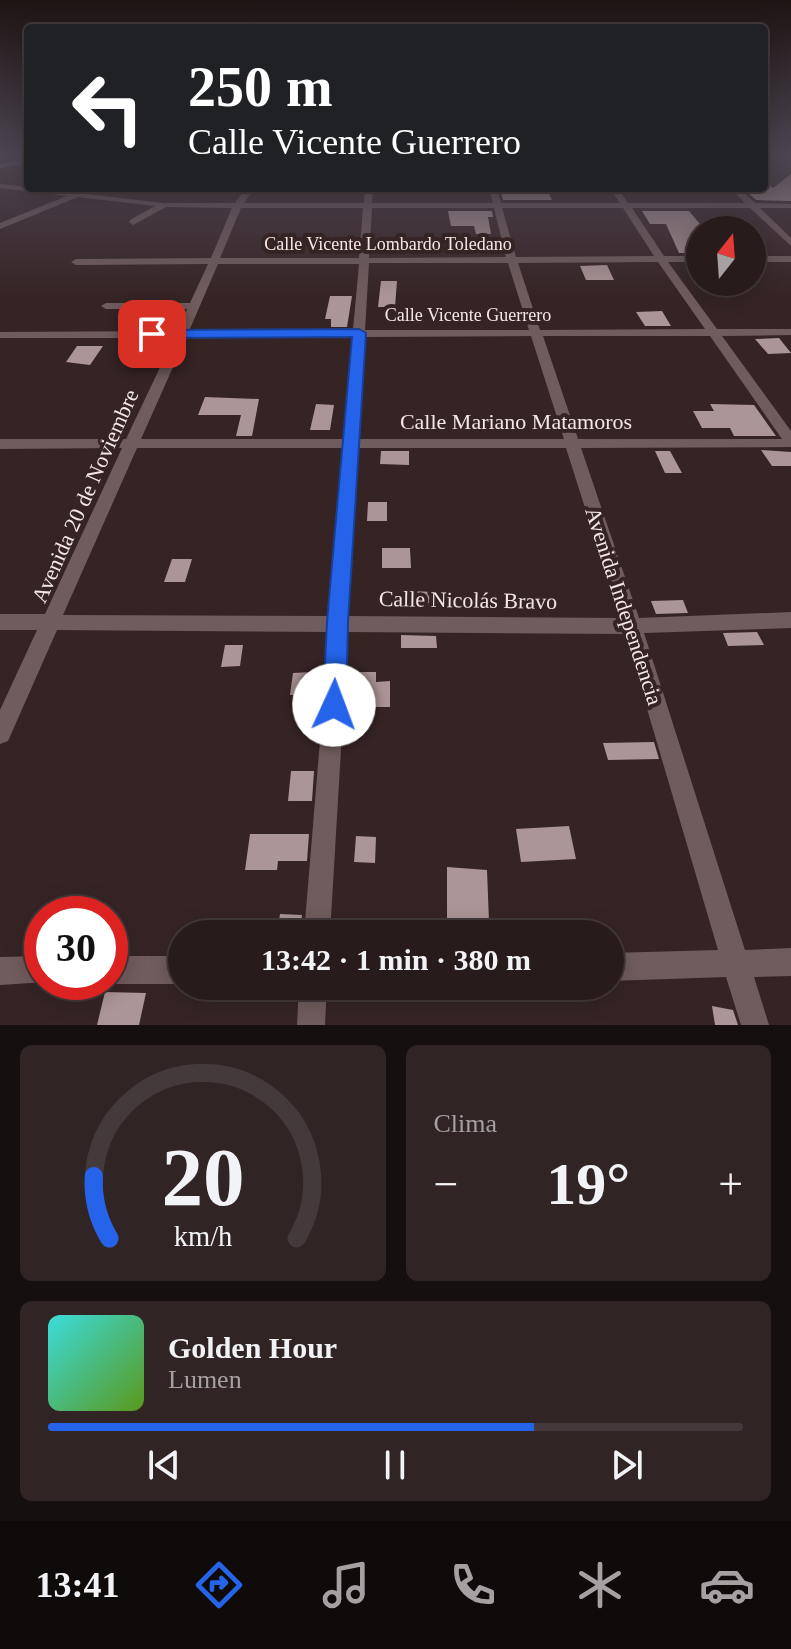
<!DOCTYPE html>
<html lang="es">
<meta charset="utf-8">
<style>
body{margin:0;font-family:Georgia,serif;background:#302425;color:#f1f3f6;height:100vh;display:flex;flex-direction:column;font-size:30px;white-space:nowrap}
*{box-sizing:border-box;margin:0}
p{font-size:26px;color:#a5a1a3}
.icon{flex:none;width:44px;height:44px;fill:none;stroke:currentColor;stroke-width:2;stroke-linecap:round;stroke-linejoin:round}
.map{position:relative;height:1025px;overflow:hidden}
.drawer{display:flex;flex-direction:column;gap:20px;padding:20px;background:#160f0f;flex:1}
.drawer>*{flex:none}
.guide{position:absolute;left:24px;top:24px;width:744px;height:168px;border-radius:8px;box-shadow:0 4px 20px #0003,0 0 0 2px #44393b;background:#202124;color:#fff;overflow:hidden}
.needle{width:52px;rotate:17deg}
.buttons{position:absolute;left:686px;top:216px;display:grid;gap:16px}
.buttons a{display:grid;place-items:center;width:80px;height:80px;border-radius:50%;background:#281b1c;box-shadow:0 4px 20px #0003,0 0 0 2px #44393b;font-size:40px}
.speed{position:absolute;left:24px;top:896px;display:flex;gap:16px;font-size:40px;font-weight:700;text-align:center}
.speed>*{display:grid;place-content:center;width:104px;height:104px;border-radius:50%;background:#281b1c;box-shadow:0 4px 20px #0003,0 0 0 2px #44393b;line-height:1}
.speed .limit{border:12px solid #d22;background:#fff;color:#111}
.pin{position:absolute;display:grid;place-items:center;width:68px;height:68px;color:#fff;margin:-34px;border-radius:16px;box-shadow:0 4px 12px #0006}
.me{position:absolute;width:88px;margin:-44px;rotate:2deg;stroke-linejoin:round;filter:drop-shadow(0 0 6px #0008)}
.turn{display:flex;align-items:center;gap:28px;height:168px;padding:0 32px;font-size:36px}
.turn .icon{width:104px;height:104px;stroke-width:2.5}
.turn b{display:block;font-size:56px;line-height:68px}
.big{font-size:60px;font-weight:700;line-height:1.1}
.drawer .card{flex:1;display:flex;flex-direction:column;justify-content:center;gap:12px;min-width:0;padding:0 28px;border-radius:12px;background:#302425}
.drawer .dial{align-items:center;gap:0}
.dial svg{height:208px;overflow:visible;fill:none;stroke:#44393b;stroke-width:7;stroke-linecap:round;text-anchor:middle}
.dial text{fill:#f1f3f6;stroke:none}
.song{display:flex;align-items:center;gap:24px}
.cover{width:96px;height:96px;border-radius:12px;background:linear-gradient(135deg,hsl(180 70% 55%),hsl(90 70% 35%))}
.played{height:8px;border-radius:4px;background:linear-gradient(90deg,#2563eb 70%,#44393b 70%)}
.keys{display:flex;justify-content:space-around;direction:ltr}
.heat{display:flex;justify-content:space-between;align-items:center;font-size:44px;direction:ltr}
.drawer .tiles{flex:1;display:grid;gap:20px;grid-template-columns:1fr 1fr}
.card:last-child{grid-column:span 2}
.trip{position:absolute;left:168px;top:920px;width:456px;height:80px;border-radius:40px;background:#281b1c;box-shadow:0 4px 20px #0003,0 0 0 2px #44393b;font-weight:700;line-height:80px;text-align:center}
.dock{display:flex;height:128px;justify-content:space-around;align-items:center;background:#100b0b;color:#a5a1a3}
.dock .icon{width:56px;height:56px}
.dock .active{color:#2563eb}
.dock b{font-size:36px;color:#f1f3f6}
.map>svg:first-child{display:block}
.building{fill:#ac9596}
.lines{fill:none;stroke-linecap:round;stroke-linejoin:round}
.minor{fill:#715c5d;fill-rule:evenodd}
.route{fill:#2563eb;stroke:#184099;stroke-width:2}
.labels{text-anchor:middle;dominant-baseline:central;stroke-width:8;stroke-linejoin:round;paint-order:stroke}
.far-street-label{font-size:18px;fill:#f4e7e8;stroke:#362425}
.street-label{font-size:22px;fill:#f4e7e8;stroke:#362425}
</style>
<div class="map">
<svg width="791" height="1025" viewBox="0 0 791 1025">
<rect width="100%" height="100%" fill="#362425"/>
<path class="building" d="M791 174V201L756 200 747 192H764V181L773 188Z
M541 192 549 194 552 200H503L501 193Z
M448 211H492L493 217H488L491 234H476L474 226H451Z
M642 211H689L700 224V253H679L666 224H650Z
M607 265 614 280H586L580 266Z
M381 281H397L395 307H378Z
M330 296H352L347 327H331V319H325Z
M662 311 671 326H645L636 312Z
M779 338 791 353 768 354 755 339Z
M77 346H103L90 365 66 362Z
M205 397 259 399 252 436H236L241 415H198Z
M316 404 334 405 330 430H310Z
M710 404 754 405 776 436H734L730 428H702L693 411H714Z
M761 450 791 452V466H772Z
M381 451H409V465L380 464Z
M655 451H670L682 473H665Z
M368 502H387V521H367Z
M382 548H410L411 568H382Z
M172 559H192L185 582H164Z
M408 591 436 592V605L407 604Z
M683 600 688 613 656 614 651 601Z
M757 632 764 645 728 646 723 633Z
M401 635 436 636 437 648H401Z
M225 645H243L240 666 221 667Z
M312 672 309 695H290L293 673Z
M359 672H376V682L390 681V707H358Z
M654 742 659 759 608 760 603 743Z
M291 771H314L312 801H288Z
M569 826 576 859 521 862 516 829Z
M250 834H309L307 861H278L277 870H245Z
M356 836 376 837 375 863 354 862Z
M447 867 487 870 489 922 447 920Z
M280 914 302 915 300 934H277Z
M105 992 146 993 139 1025H97Z
M712 1006 733 1010 738 1025H715Z"/>
<g class="lines">
<path class="minor" d="M28 159V163L0 168V164Z
M0 184 164 203H235L246 188H254L244 203H364L365 188H373L372 203H493L489 188H497L501 203H620L610 188H618L628 203H745L730 188H739L755 203 791 204V208H760L791 238V246L750 208H632L664 256H700V262H668L717 329H791V335L722 336 791 431V447L581 448 639 618 791 612V628L644 633 745 950 791 948V976L754 977 769 1025H741L726 977 610 981V953L718 950 625 634 348 632 330 934H304L329 632 57 630 8 741 0 744V710L37 630H0V614H45L122 448 0 449V439H126L174 338H0V332L177 331 187 309H106L101 306 106 303H190L208 264 76 265 71 262 76 259 211 258 232 208 166 207 133 225 129 222 130 220 155 206 78 197 0 229V223L67 196 0 188ZM241 208H363L359 258H220ZM372 208H494L506 257 369 258ZM502 208H623L654 256 516 257ZM658 262 705 329 540 330 518 263ZM369 263H508L529 330H365ZM218 264H359L353 330 189 331ZM531 336 564 439H359L364 337ZM543 336H710L782 439H578ZM353 337 344 439H141L186 338ZM137 448H344L330 616 63 615ZM358 448H566L620 618 348 616Z
M132 188H143L144 189 140 191Z
M752 256H791V262H752Z
M42 956V982H46L0 985V957Z
M110 956H182V984H110L106 982H110Z
M299 986H327L325 1025H297Z"/>
</g>
<linearGradient id="sky" x2="0" y2="1"><stop stop-color="#1e1414"/><stop offset="0.52" stop-color="#4c4551"/><stop offset="1" stop-color="#4c4551" stop-opacity="0"/></linearGradient>
<rect width="791" height="297" fill="url(#sky)"/>
<path class="route" d="M359 329 366 333 348 622 346 705 343 713 334 716 326 713 323 705 327 622 352 337 152 338 145 334 152 330Z"/>
<g class="labels">
<g class="far-street-label">
<text x="388" y="244">Calle Vicente Lombardo Toledano</text>
<text x="468" y="315">Calle Vicente Guerrero</text>
</g>
<g class="street-label">
<text x="516" y="421">Calle Mariano Matamoros</text>
<text transform="translate(85 496) rotate(-66)">Avenida 20 de Noviembre</text>
<text transform="translate(468 600) rotate(1)">Calle Nicolás Bravo</text>
<text transform="translate(624 606) rotate(72)">Avenida Independencia</text>
</g>
</g>
</svg>
<div class="buttons">
<a><svg class="needle" viewBox="-14 -14 28 28"><path d="M0-13l5 13h-10z" fill="#e53935"/><path d="M0 13l5-13h-10z" fill="#a5a1a3"/></svg></a>
</div>
<div class="speed"><div class="limit">30</div></div>
<div class="pin" style="left:152px;top:334px;background:#d93025"><svg class="icon" aria-label="arrive" viewBox="0 0 24 24"><path d="M6 21V4h12l-3 4 3 4H6"/></svg></div>
<svg class="me" style="left:334px;top:705px" viewBox="-20 -20 40 40"><circle r="19" fill="#fff"/><path d="M0-13L10 11 0 6-10 11z" fill="#2563eb"/></svg>
<div class="trip">13:42 · 1 min · 380 m</div>
<div class="guide">
<div class="turn"><svg class="icon" aria-label="left" viewBox="0 0 24 24"><path d="M17 20v-9H6M10 6l-5 5 5 5"/></svg><div><b>250 m</b>Calle Vicente Guerrero</div></div>
</div>
</div>
<section class="drawer">
<div class="tiles">
<div class="card dial"><svg viewBox="0 0 100 80">
<path d="M14 69A42 42 0 1 1 86 69"/>
<path d="M14 69A42 42 0 0 1 8 45" stroke="#2563eb"/>
<text x="50" y="56" font-size="32" font-weight="700">20</text>
<text x="50" y="72" font-size="11">km/h</text>
</svg></div>
<div class="card"><p>Clima</p>
<div class="heat"><a>−</a><b class="big">19°</b><a>+</a></div>
</div>
<div class="card">
<div class="song"><i class="cover"></i><div><b>Golden Hour</b><p>Lumen</p></div></div>
<div class="played"></div>
<div class="keys"><svg class="icon" aria-label="previous" viewBox="0 0 24 24"><path d="M18 5L8 12l10 7zM5 5v14"/></svg><svg class="icon" aria-label="pause" viewBox="0 0 24 24"><path d="M8 5v14M16 5v14"/></svg><svg class="icon" aria-label="next" viewBox="0 0 24 24"><path d="M6 5l10 7-10 7zM19 5v14"/></svg></div>
</div>
</div>
</section>
<nav class="dock">
<b>13:41</b>
<svg class="icon active" aria-label="directions" viewBox="0 0 24 24"><path d="M12 3l9 9-9 9-9-9zM9 14v-3h6M13 9l2 2-2 2"/></svg>
<svg class="icon" aria-label="music" viewBox="0 0 24 24"><path d="M9 18V5l10-2v13"/><circle cx="6" cy="18" r="3"/><circle cx="16" cy="16" r="3"/></svg>
<svg class="icon" aria-label="phone" viewBox="0 0 24 24"><path d="M5 4h4l2 5-3 2q2 4 5 5l2-3 5 2v4C11 20 4 13 5 4z"/></svg>
<svg class="icon" aria-label="climate" viewBox="0 0 24 24"><path d="M12 3v18M4 7l16 10M4 17L20 7"/></svg>
<svg class="icon" aria-label="car" viewBox="0 0 24 24"><path d="M5 17H2v-5l4-1 3-4h7l3 4 3 1v5h-3M9 17h6M6 11h13"/><circle cx="7" cy="17" r="2"/><circle cx="17" cy="17" r="2"/></svg>
</nav>
